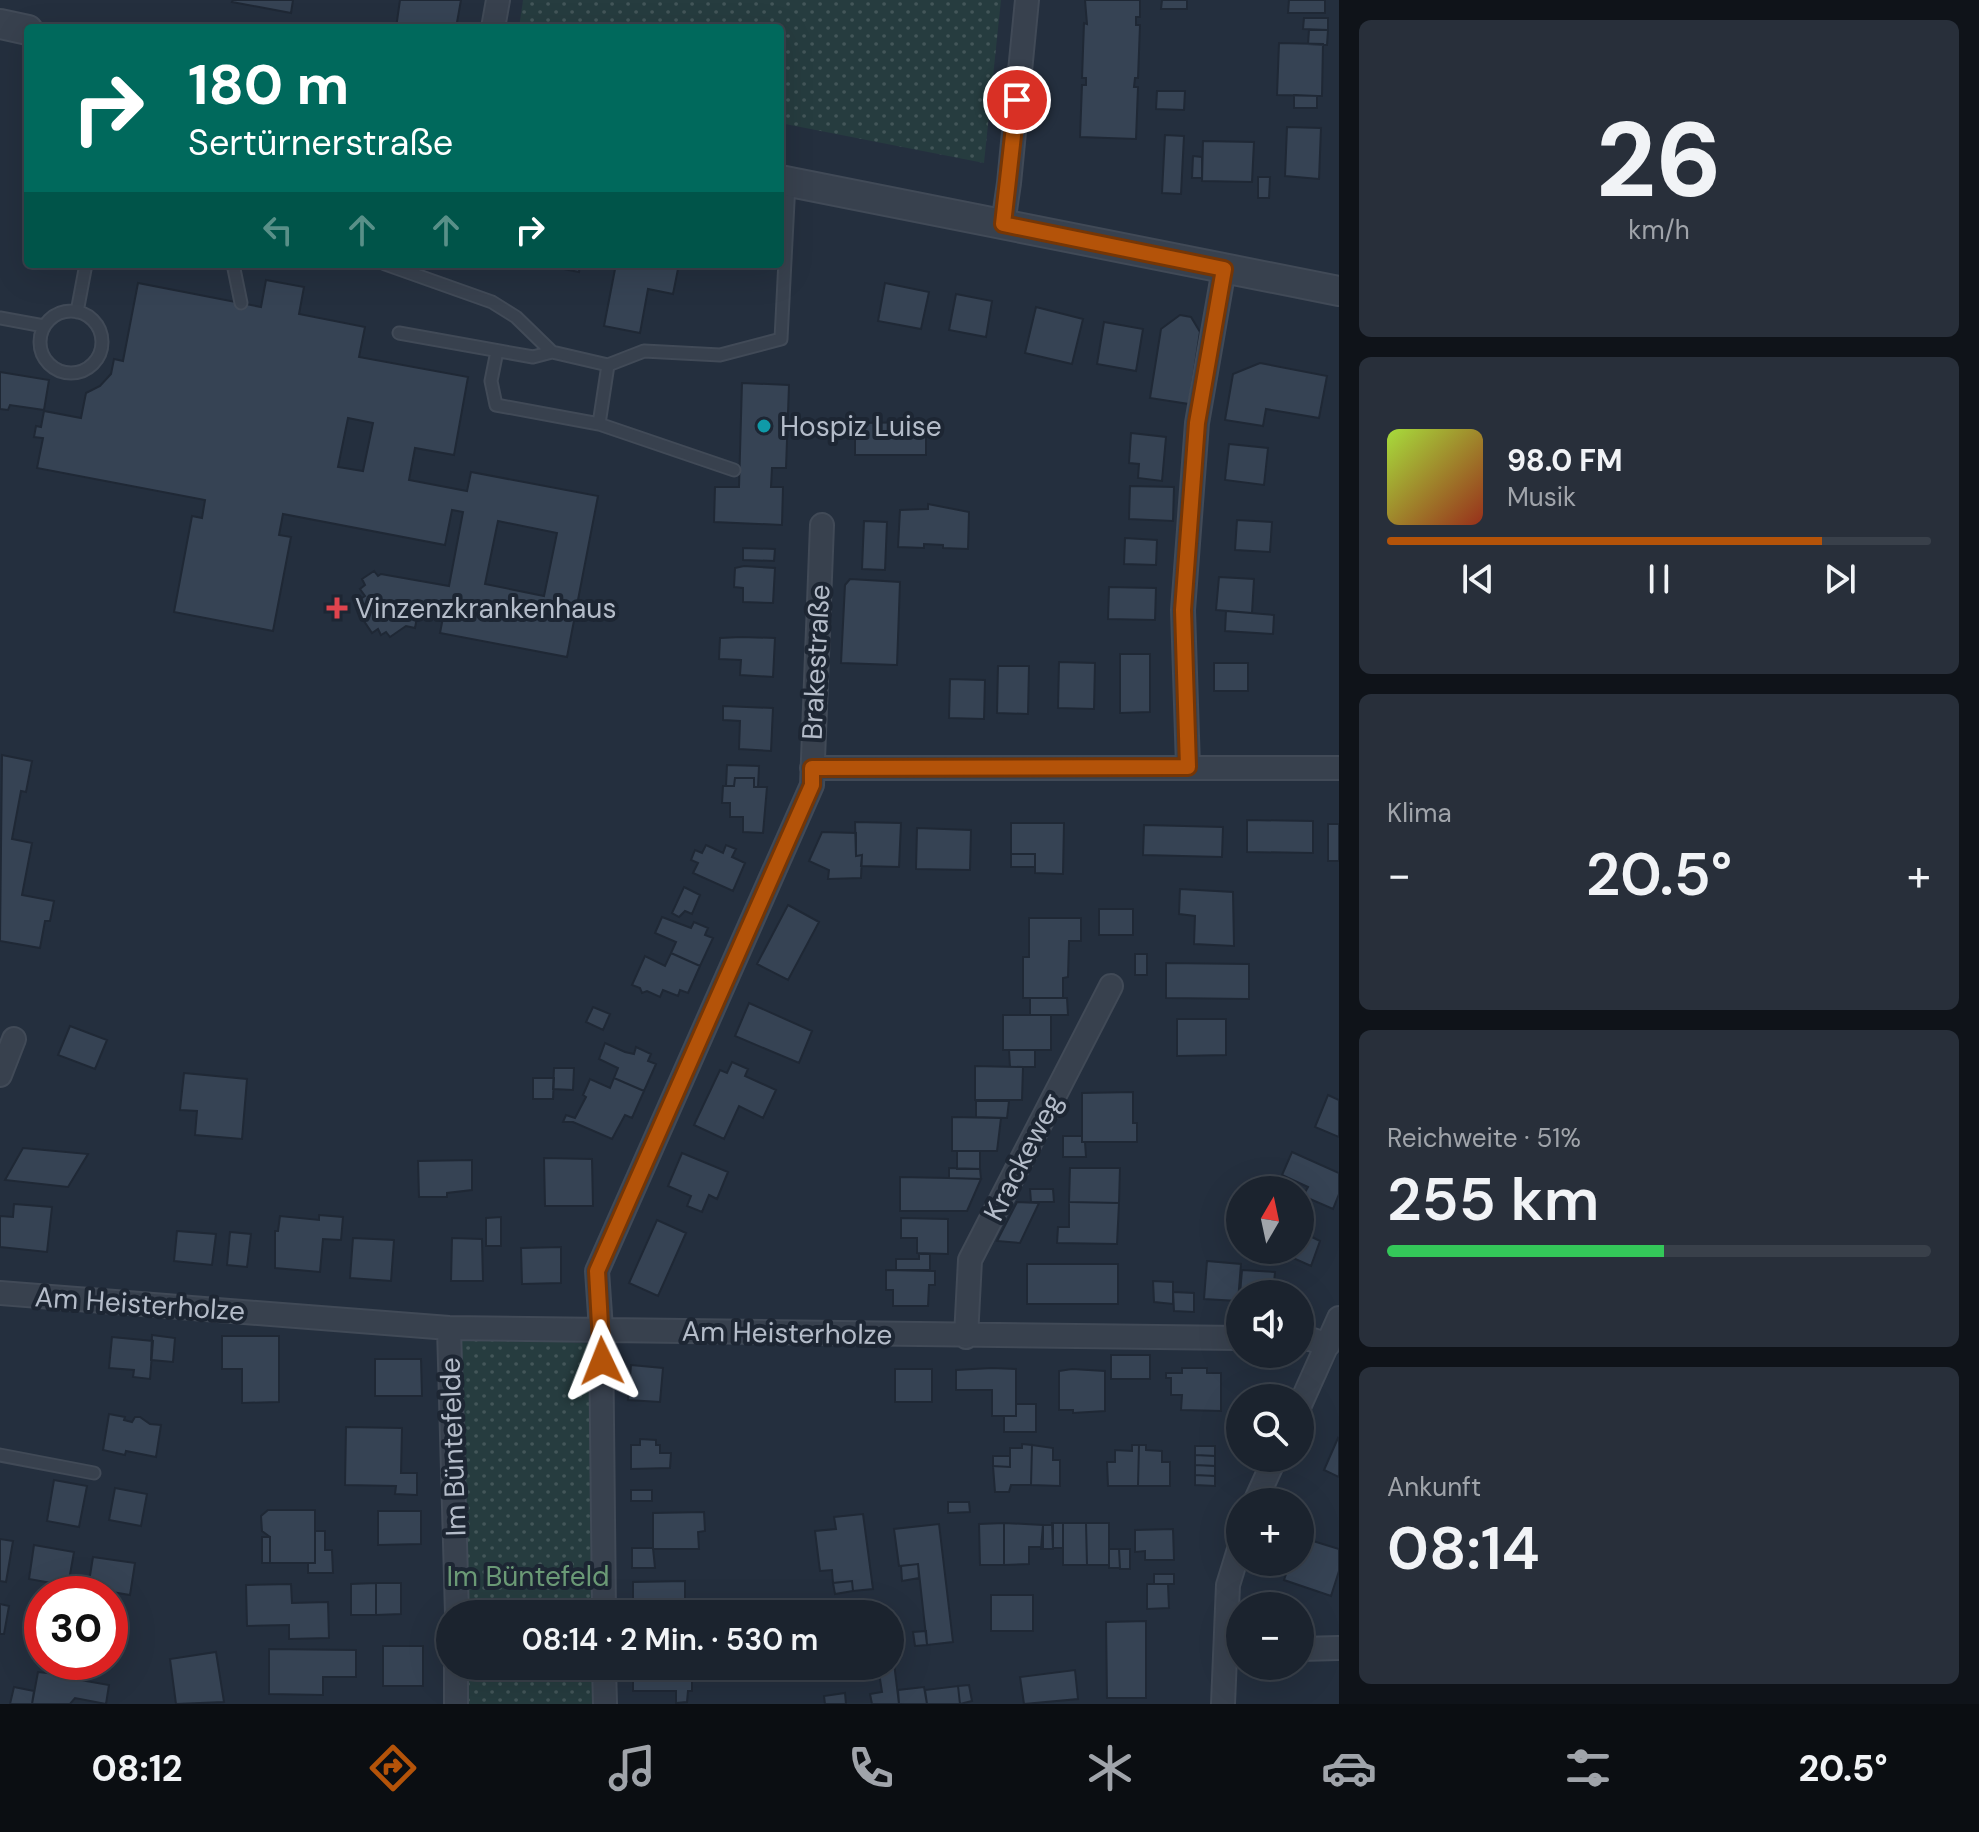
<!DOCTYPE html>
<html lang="de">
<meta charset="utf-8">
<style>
body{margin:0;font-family:"DM Sans",sans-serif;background:#282f3a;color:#f1f3f6;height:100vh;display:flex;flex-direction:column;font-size:30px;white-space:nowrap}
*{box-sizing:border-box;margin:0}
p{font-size:26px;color:#a0a4aa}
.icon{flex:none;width:44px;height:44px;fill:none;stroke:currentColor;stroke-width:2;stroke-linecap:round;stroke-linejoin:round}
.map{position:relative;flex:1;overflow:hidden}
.side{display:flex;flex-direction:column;gap:20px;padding:20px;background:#0f1319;width:640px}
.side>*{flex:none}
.guide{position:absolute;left:24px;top:24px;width:760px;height:244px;border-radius:8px;box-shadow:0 8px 32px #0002,0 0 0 2px #39404a;background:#00695c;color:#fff;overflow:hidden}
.needle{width:52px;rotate:9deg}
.controls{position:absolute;left:1226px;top:1176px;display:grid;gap:16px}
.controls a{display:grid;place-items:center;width:88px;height:88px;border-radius:50%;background:#1b232e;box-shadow:0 8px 32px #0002,0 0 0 2px #39404a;font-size:40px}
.speed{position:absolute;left:24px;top:1576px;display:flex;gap:16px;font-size:40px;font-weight:700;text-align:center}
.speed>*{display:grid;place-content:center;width:104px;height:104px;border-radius:50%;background:#1b232e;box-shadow:0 8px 32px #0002,0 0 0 2px #39404a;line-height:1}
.speed .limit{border:12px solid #d22;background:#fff;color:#111}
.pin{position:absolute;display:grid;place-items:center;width:68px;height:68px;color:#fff;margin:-34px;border:4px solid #fff;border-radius:50%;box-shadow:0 2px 8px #0007}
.me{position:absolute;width:88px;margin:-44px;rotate:358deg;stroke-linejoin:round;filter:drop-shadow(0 0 6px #0008)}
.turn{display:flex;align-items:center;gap:28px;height:168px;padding:0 32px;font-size:36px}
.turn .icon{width:104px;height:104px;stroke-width:2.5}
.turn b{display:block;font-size:56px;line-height:68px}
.lanes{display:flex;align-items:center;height:76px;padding:0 32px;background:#0003;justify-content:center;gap:40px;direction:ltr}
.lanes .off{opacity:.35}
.big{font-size:60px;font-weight:600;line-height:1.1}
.side .card{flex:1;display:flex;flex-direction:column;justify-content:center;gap:12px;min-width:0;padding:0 28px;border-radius:12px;background:#282f3a}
.side .dial{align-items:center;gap:0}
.dial b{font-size:104px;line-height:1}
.song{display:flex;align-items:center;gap:24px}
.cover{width:96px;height:96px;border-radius:12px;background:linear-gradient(135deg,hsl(80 70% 55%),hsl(10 70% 35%))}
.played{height:8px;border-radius:4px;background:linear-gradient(90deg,#b45309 80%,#39404a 80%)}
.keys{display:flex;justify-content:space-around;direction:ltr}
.heat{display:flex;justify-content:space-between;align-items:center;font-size:44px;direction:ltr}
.charge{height:12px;border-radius:6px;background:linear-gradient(90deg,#34c759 51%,#39404a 0)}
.trip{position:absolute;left:436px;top:1600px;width:468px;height:80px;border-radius:40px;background:#1b232e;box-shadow:0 8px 32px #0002,0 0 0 2px #39404a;font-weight:600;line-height:80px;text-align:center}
.tab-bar{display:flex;height:128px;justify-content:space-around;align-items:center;background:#0b0e12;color:#a0a4aa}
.tab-bar .icon{width:56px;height:56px}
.tab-bar .current{color:#b45309}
.tab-bar b{font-size:36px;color:#f1f3f6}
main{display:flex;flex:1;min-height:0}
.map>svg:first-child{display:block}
.park{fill:url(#park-dots)}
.building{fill:#364354;stroke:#1f2835;stroke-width:2;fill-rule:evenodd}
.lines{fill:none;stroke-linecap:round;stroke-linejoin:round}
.service-casing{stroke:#414a57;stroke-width:15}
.minor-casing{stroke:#414a57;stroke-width:26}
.tertiary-casing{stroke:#414a57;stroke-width:32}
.service{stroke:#38414e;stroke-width:11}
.minor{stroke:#38414e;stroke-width:22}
.tertiary{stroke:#38414e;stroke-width:28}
.route-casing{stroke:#753606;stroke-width:20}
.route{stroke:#b45309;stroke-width:14}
.culture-dot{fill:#0f9aa8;stroke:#1d2633;stroke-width:3}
.health-dot{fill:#e0444e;stroke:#1d2633;stroke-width:3}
.labels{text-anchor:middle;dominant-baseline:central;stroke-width:8;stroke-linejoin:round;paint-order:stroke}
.poi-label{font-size:28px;fill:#b4bcc9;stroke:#1d2633;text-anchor:start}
.street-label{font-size:28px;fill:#b4bcc9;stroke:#1d2633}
.park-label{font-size:28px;fill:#6b9a76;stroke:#1d2633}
</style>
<main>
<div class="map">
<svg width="1339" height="1704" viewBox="0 0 1339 1704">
<defs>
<pattern id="park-dots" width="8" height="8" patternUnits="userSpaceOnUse" patternTransform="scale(2)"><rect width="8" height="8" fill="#263c3f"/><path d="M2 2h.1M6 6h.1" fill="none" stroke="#435659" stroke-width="1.8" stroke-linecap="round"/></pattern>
</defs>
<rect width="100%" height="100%" fill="#242f3e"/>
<path class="park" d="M523 0H1001L984 163 780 123V28H519Z
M456 1334 594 1344 592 1614H464Z
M466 1666H592V1704H467Z"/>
<path class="building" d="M233 0H293L291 13 232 2Z
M400 0H461L456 28H396Z
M1085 0H1140V17H1136V25H1140L1138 78H1135L1134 87H1138L1136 139 1080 137 1082 85H1086V78H1082L1084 23 1087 24Z
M1162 0H1187V9H1161Z
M1289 0H1325V13H1288Z
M1304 18H1328V30L1303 29Z
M1309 30H1328L1327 45 1308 44Z
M1279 43 1323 44 1322 96 1277 95Z
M1157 91H1185L1184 110 1156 109Z
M1294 95 1317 96V108H1294Z
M1287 127 1321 128 1319 179 1285 176Z
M1165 135 1184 136 1181 194 1162 193Z
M1203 141 1254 142 1252 182 1202 181Z
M1193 156 1202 157V178H1192Z
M1258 177H1270L1269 198H1258Z
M539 264H580L579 272Z
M616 264H679L673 294 648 289 640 333 604 326Z
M266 280 304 287 299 314 365 327 359 357 468 377 454 455 415 448 409 480 467 491 471 472 598 496 567 657 440 633 445 607 420 602 415 628 406 626 390 637 386 632 381 635 378 629 372 633 358 612 364 608 359 600 365 596 360 589 365 585 362 579 374 571 378 576 381 574 449 586 463 512 452 510 445 545 283 514 279 535 291 537 273 631 174 612 192 516 202 518 205 500 37 468 43 438 34 437 36 426 41 427 44 411 81 418 86 393 100 386 111 374 114 359 123 361 138 283 261 307ZM348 418 373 423 363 471 338 467ZM498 521 557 533 544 596 485 584Z
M885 283 929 292 921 329 878 321Z
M956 294 992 301 986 337 949 330Z
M1036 307 1083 319 1072 364 1025 353Z
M1180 315 1191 317 1200 332 1189 404 1150 398 1161 329Z
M1104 322 1143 329 1136 371 1097 364Z
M1260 363 1327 376 1319 418 1266 409 1263 426 1225 420 1233 374Z
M0 372 49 380 44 410 10 405 8 410 0 409Z
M742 383 789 385 786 468H772L771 487H783L782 525 714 522 715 487H739Z
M926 422V455H855V423Z
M1131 433 1166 437 1162 481 1138 478 1139 464 1129 463Z
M1229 444 1268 448 1264 485 1225 480Z
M1130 486 1174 487 1173 521 1129 519Z
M928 504 969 512 968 549 943 548V545L924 544V548L898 547 900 510 928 509Z
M1237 520 1272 522 1270 552 1235 550Z
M864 521 887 522 885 570 862 569Z
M1125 538 1157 540 1156 565 1124 564Z
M743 548 775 549 774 561 743 560Z
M744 566 775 568 773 603 743 602V588L734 587 735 568Z
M1219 577 1254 579 1252 613 1216 610Z
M850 579 900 582 897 665 841 663 845 585Z
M1109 587 1156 588 1155 620 1108 619Z
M1226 611 1274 615 1273 634 1225 631Z
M741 637 775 638 773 677 740 675 741 660 719 659 720 638Z
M1120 654H1150V712L1120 713Z
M1059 662 1095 663 1094 709 1058 708Z
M1214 663H1248V691H1214Z
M998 666H1029L1028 714 997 713Z
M950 679 985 680 984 719 949 718Z
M723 706 773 708 771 751 739 749 740 721 723 720Z
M2 755 32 761 26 792 21 791 12 839 32 843 22 895 54 901 50 921H45L40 948 0 941Z
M727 765 759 766 758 787H754V778H735L734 786H726Z
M735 778H754V787H767L763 833 743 832V817H730V803H722L723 786H734Z
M1247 820 1313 821V853L1247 852Z
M855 822 901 823 899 867 861 866 862 855 856 856Z
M1011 823H1064L1063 874 1035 873V854H1011Z
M1328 824H1339V861H1328Z
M1144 825 1223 827 1222 857 1143 855Z
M917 828 971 830 970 870 916 869Z
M822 832 856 833V856L862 855 861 878 828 879 829 870 809 861Z
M706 845 723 853 726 845 736 849 732 857 745 863 733 891 693 873 698 863 691 860 695 850 702 853Z
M1011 854H1035V867H1011Z
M684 887 700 895 692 914 685 911 679 917 672 913Z
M1180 889 1233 892 1234 946 1194 944 1195 916 1179 914Z
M788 905 819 922 788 980 757 964Z
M1099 909H1133V935H1099Z
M662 917 691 928 694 922 708 928 705 935 713 938 700 966 671 953 676 942 655 933Z
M1029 918H1081V941H1069L1068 977 1063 978V998H1023V957H1029Z
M671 953 700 966 688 993 680 990 678 996 663 990 660 997 647 991 642 993 640 988 632 985 645 956 665 966Z
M1135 954H1147V975H1135Z
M1166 963 1249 964V999L1166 998Z
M1030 998H1067L1068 1015H1030Z
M749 1003 812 1031 799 1063 735 1036Z
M593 1007 610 1014 603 1030 586 1022Z
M1003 1015H1051V1050H1003Z
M1177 1019H1226V1055L1177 1056Z
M70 1026 107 1040 95 1069 58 1055Z
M605 1043 625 1052 634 1054 636 1047 651 1054 648 1061 656 1064 644 1091 614 1078 618 1068 599 1059Z
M1009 1050H1035V1067H1010Z
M732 1062 748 1069 745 1076 776 1090 763 1118 739 1106 724 1139 694 1125 720 1070 727 1073Z
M975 1066 1023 1067 1022 1100H975Z
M554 1068H574L573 1090 553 1089Z
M184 1073 247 1079 242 1139 195 1135 197 1111 180 1110Z
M533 1078H554L553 1099H533Z
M614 1078 644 1091 632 1118 625 1115 612 1139 573 1122H563L566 1115 575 1118 586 1097 583 1095 590 1079 610 1088Z
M1133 1092V1123H1137V1142H1082V1093Z
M1328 1095 1339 1100V1137L1315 1127Z
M976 1101H1009L1007 1118 976 1117Z
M952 1117 1001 1118 997 1151H952Z
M1063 1136H1082V1142H1085L1086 1157H1063Z
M23 1148 88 1154 68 1187 5 1180Z
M957 1151H980V1169H957Z
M1292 1152 1339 1173V1194L1333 1209 1303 1196 1308 1187 1282 1175Z
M682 1153 728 1172 717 1199 709 1195 702 1212 687 1206 691 1196 668 1186Z
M544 1158 592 1159 593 1206H545Z
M472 1160V1190L447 1193V1197H419L418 1161Z
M949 1168 980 1169 981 1179 949 1178Z
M1070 1168H1120L1119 1203 1069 1202Z
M900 1177 949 1178 981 1179 967 1211H900Z
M1030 1189H1053L1054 1202H1031Z
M1017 1202 1039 1203 1020 1243 997 1241Z
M1069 1202 1119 1203 1117 1244 1057 1243 1058 1227H1069Z
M14 1204 52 1207 47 1252 0 1247V1216L13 1217Z
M319 1215 343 1217 341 1240 323 1239 320 1272 275 1268V1231H278L280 1216 319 1220Z
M501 1217V1246H486V1218Z
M901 1218 948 1219V1254L917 1253V1238H901Z
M657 1220 686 1233 658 1296 629 1283Z
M177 1231 216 1234 212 1265 174 1261Z
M1300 1231 1320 1241 1311 1266 1275 1250H1300Z
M230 1232 251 1234 247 1267 227 1265Z
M353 1238 394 1240 391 1281 350 1278Z
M452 1238 482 1239 483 1281H451Z
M561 1247V1283L522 1284 521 1248Z
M919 1254H930V1270H896V1259H919Z
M1207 1261 1241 1264 1238 1301 1204 1299Z
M1027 1264H1118V1304H1027Z
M886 1270 935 1271V1285H929L928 1306H893V1290H886Z
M1242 1270 1275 1272 1273 1294H1240L1239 1306Z
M1153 1281 1173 1282V1304L1154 1302Z
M1173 1292 1194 1293V1312L1174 1311Z
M152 1335 175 1338 173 1362 151 1360Z
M222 1336H279V1402L242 1403V1369H222Z
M112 1337 153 1341 150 1379 133 1377 134 1370 109 1368Z
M1111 1355H1150V1379H1111Z
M375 1359H421L422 1396H375Z
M631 1365 663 1368 660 1402 628 1400Z
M992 1368 1016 1369V1416H992V1390H956V1370Z
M1182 1368H1207V1373H1221V1411L1181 1410 1182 1395H1171V1378H1166V1373H1182Z
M895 1369H932V1402H895Z
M1072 1369 1105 1371V1411L1073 1413V1410H1059V1371Z
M1016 1404H1036V1432H1004V1416H1016Z
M109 1414 125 1417 124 1420 132 1422 135 1417H140L150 1424 161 1425 156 1457 126 1451 125 1455 103 1450Z
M346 1427 402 1428 401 1473H417V1495L395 1494 396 1486 345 1485Z
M1338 1438 1339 1439V1477L1324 1470Z
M640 1439 656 1440V1445H660V1453H671L670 1468 631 1469V1445H640Z
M1022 1444 1032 1445 1031 1485H1011L1009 1492H995L993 1466 1010 1467V1448H1022Z
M1032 1445 1053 1448V1460H1060V1486L1031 1485Z
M1132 1445H1139L1138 1486H1108L1107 1462H1115V1450L1132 1451Z
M1139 1445H1146V1450L1162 1451V1462H1170V1486H1138Z
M1195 1446H1215V1456L1195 1455Z
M1195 1455 1215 1456V1466L1195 1465Z
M993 1456H1010V1467L993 1466Z
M1195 1465 1215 1466V1476L1195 1475Z
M1195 1475 1215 1476V1486L1195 1485Z
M54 1480 87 1486 79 1527 47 1521Z
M115 1488 147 1494 141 1526 109 1520Z
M631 1490H652V1501H631Z
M948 1502H969L970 1512 948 1513Z
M268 1510H315V1563H270V1537L262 1531 261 1516Z
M378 1511H421V1544L378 1545Z
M704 1512 705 1531 698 1532 699 1549H653V1513Z
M863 1514 873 1589 853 1591 852 1581 833 1583 832 1570 820 1571 815 1531 836 1529 834 1517Z
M1004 1523V1565H980L979 1524Z
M1004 1523 1043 1525V1547H1029V1564L1004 1565Z
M1052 1523H1063V1548H1053Z
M1063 1523H1086L1087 1565H1063Z
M1086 1523H1109V1565H1087Z
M939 1524 953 1642 927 1645 918 1564 899 1566 894 1529Z
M1043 1525H1053V1549H1041Z
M1173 1529 1174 1560H1145V1551L1135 1552V1530Z
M315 1531H325V1550H332L333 1573H308V1563H315Z
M262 1537H270V1563H262Z
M1300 1537 1339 1549V1571L1331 1596 1284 1580 1290 1562H1300Z
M0 1539 13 1541 6 1582 0 1581Z
M34 1545 74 1552 68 1586 29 1579Z
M632 1548H653L655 1568H632Z
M1109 1549H1119L1120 1568H1109Z
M1119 1549H1130V1569H1120Z
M93 1557 135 1563 130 1595 88 1588Z
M918 1564 919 1578 902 1581 901 1566Z
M1154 1574H1174V1584H1154Z
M685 1581V1614H633V1582Z
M852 1581 853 1591 835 1594 833 1583Z
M376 1583H401V1614L376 1615Z
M376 1583V1615H351V1584Z
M291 1584 292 1603 328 1602 329 1638 289 1639V1625L247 1626 246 1585Z
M1147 1584H1168L1169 1608 1147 1609Z
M991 1595H1033V1631H991Z
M0 1604 9 1606 4 1634H0Z
M1146 1621V1698H1107L1106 1622Z
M926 1631 927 1645 915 1646 913 1632Z
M383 1646H423V1686H383Z
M269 1649 356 1650V1677H323V1695L269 1694Z
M216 1652 224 1702 176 1704 170 1659Z
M890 1663H894L899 1704H872L870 1694 882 1692 878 1666H890Z
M633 1666H692V1691H688L687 1702 676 1703V1691H633Z
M1075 1670 1078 1699 1024 1704 1020 1677Z
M38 1672 74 1676V1679L109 1685 106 1704 75 1698 70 1704H32Z
M969 1685 972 1701 960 1704 958 1686Z
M958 1686 960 1704H927L925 1690Z
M14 1687 34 1691 32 1704H10Z
M924 1687 927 1704H899L898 1690Z
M845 1693 846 1704H825L824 1696Z"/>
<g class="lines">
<g class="service-casing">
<path id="service" d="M233 264 241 303
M385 264 492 302 516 317 552 352 533 357 399 333
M40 342a31 31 0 1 1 62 0a31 31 0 1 1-62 0Z
M77 312 86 264
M0 318 44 326
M497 351 491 381 496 405 599 424 608 365 552 352
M608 365 644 351 720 355 781 339 789 182
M599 424 734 470
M0 1455 94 1473"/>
</g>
<g class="minor-casing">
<path id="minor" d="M493 28 498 0
M1003 224 1009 183 1027 0
M1188 767 1183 610 1197 423 1224 269
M812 768H1339
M0 1075 14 1039
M0 1293 449 1328 1240 1338
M449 1328 457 1614
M966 1337 970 1260 1111 986
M1300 1339H1310L1328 1345
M1300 1405 1339 1318
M1255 1502 1275 1458
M604 1614 601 1329 597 1271 812 785 822 525
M1300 1649 1339 1648
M604 1666 605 1704
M456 1704V1666
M1223 1704 1228 1585 1240 1546"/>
</g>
<g class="tertiary-casing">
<path id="tertiary" d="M0 24 28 30
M780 180 1339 291"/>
</g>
<use href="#service" class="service"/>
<use href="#minor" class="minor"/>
<use href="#tertiary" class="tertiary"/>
</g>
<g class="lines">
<g class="route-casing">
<path id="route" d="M602 1361 597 1271 812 785V768L1188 767 1183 610 1197 423 1224 269 1003 224 1017 100"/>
</g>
<use href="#route" class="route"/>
</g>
<circle class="culture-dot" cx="764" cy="426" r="8"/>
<path class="health-dot" d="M333 596h8v8h8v8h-8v8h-8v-8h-8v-8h8z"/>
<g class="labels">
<g class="poi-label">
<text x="780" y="426">Hospiz Luise</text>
<text x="355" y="608">Vinzenzkrankenhaus</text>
</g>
<g class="street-label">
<text transform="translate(816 662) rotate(-87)">Brakestraße</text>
<text transform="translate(1023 1157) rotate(-63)">Krackeweg</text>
<text transform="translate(140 1304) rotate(4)">Am Heisterholze</text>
<text transform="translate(787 1333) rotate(1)">Am Heisterholze</text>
<text transform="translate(453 1447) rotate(-92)">Im Büntefelde</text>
</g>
<g class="park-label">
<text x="528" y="1576">Im Büntefeld</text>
</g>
</g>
</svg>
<div class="controls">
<a><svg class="needle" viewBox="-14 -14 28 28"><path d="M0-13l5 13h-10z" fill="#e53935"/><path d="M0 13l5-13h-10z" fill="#a0a4aa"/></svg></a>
<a><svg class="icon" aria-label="sound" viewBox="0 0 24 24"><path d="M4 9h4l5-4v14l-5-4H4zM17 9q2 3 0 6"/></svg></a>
<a><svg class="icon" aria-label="search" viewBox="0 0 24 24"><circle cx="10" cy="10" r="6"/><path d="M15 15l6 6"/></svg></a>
<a>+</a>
<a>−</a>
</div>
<div class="speed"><div class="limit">30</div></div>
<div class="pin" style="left:1017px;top:100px;background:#d93025"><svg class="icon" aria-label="arrive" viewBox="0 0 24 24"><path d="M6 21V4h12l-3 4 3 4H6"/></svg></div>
<svg class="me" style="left:602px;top:1361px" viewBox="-20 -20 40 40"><path d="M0-17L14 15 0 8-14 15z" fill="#b45309" stroke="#fff" stroke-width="4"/></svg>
<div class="trip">08:14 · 2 Min. · 530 m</div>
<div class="guide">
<div class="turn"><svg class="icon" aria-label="right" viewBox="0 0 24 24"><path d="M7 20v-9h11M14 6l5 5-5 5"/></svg><div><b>180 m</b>Sertürnerstraße</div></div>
<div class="lanes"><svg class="icon off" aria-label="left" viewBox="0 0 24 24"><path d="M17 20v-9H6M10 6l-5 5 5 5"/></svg><svg class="icon off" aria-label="ahead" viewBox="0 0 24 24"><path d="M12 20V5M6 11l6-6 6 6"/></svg><svg class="icon off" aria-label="ahead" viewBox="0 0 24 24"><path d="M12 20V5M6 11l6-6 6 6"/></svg><svg class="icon" aria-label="right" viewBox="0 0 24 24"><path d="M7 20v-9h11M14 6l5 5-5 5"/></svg></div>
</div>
</div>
<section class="side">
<div class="card dial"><b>26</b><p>km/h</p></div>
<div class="card">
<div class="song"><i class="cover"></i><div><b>98.0 FM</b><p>Musik</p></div></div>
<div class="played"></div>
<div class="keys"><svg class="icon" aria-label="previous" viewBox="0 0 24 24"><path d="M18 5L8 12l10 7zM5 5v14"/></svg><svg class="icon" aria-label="pause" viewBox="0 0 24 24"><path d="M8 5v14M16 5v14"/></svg><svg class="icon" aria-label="next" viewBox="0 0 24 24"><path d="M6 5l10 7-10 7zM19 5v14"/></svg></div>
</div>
<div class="card"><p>Klima</p>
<div class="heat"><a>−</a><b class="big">20.5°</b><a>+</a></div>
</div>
<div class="card"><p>Reichweite · 51%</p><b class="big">255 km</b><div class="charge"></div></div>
<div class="card"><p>Ankunft</p><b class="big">08:14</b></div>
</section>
</main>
<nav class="tab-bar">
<b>08:12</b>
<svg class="icon current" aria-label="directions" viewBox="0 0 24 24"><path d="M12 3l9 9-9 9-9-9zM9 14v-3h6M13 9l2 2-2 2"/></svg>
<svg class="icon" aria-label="music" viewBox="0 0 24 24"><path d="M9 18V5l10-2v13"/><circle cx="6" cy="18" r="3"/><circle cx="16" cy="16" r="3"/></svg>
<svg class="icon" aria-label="phone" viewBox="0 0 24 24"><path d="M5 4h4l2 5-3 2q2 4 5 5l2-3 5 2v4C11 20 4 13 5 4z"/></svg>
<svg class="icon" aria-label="climate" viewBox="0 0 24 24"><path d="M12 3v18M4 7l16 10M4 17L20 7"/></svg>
<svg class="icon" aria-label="car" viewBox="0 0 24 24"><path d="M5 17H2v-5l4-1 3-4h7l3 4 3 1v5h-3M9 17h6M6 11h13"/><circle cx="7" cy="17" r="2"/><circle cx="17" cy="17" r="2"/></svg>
<svg class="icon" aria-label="filters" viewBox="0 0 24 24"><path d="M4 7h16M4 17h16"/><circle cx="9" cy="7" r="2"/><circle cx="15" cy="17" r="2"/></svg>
<b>20.5°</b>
</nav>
